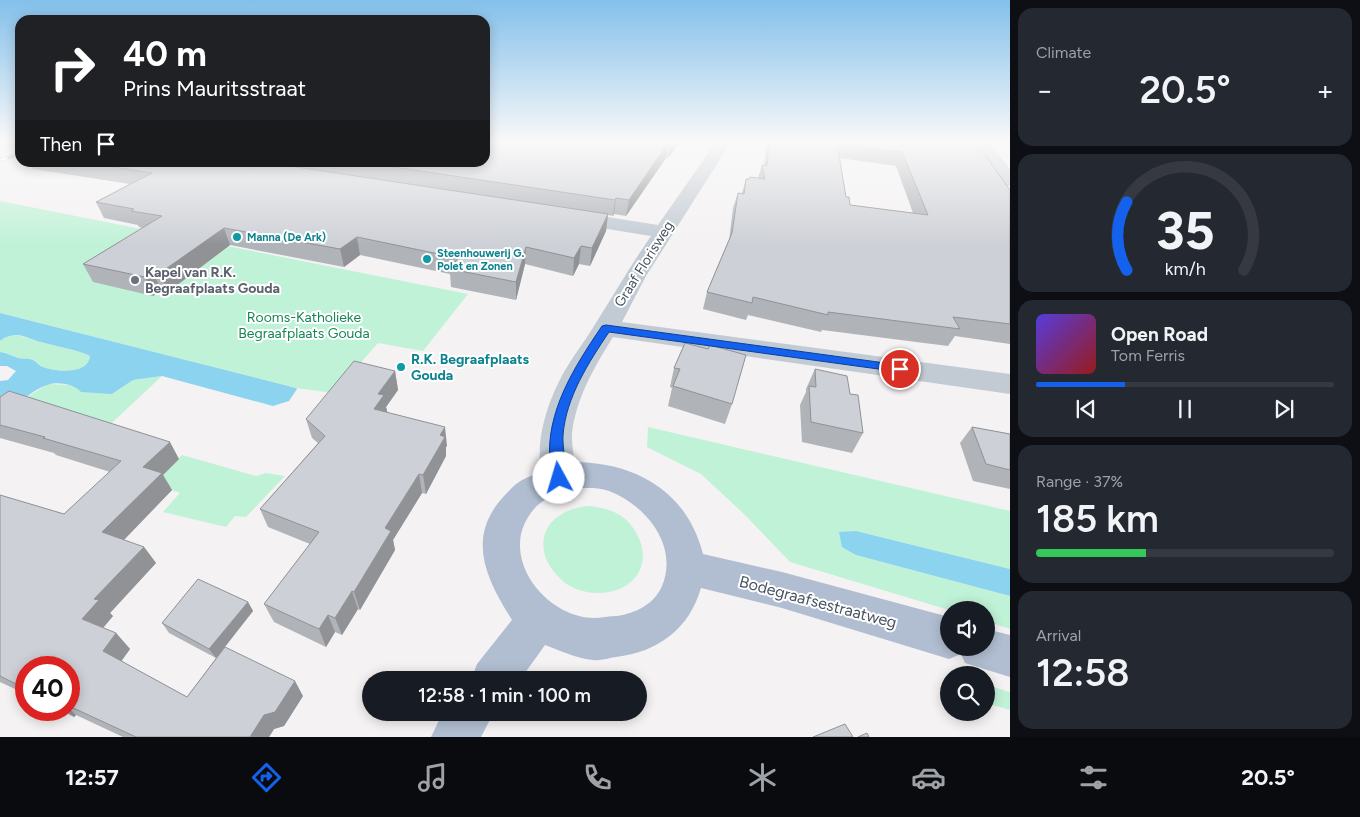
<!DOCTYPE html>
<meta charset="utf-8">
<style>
body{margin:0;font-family:Figtree,sans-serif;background:#242831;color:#f1f3f6;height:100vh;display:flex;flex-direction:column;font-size:19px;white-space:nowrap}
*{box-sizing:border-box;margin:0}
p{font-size:16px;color:#9ea1a6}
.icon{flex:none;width:28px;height:28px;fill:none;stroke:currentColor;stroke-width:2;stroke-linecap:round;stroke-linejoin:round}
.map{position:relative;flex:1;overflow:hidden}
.details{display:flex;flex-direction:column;gap:8px;padding:8px;background:#0d0f14;width:350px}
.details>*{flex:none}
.banner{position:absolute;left:15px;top:15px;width:475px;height:152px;border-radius:15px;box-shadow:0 2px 12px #0003;background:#202124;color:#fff;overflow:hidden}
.buttons{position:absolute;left:940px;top:601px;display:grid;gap:10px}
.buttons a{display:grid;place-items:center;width:55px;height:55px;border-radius:50%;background:#171b24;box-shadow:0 2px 12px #0003;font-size:25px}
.speed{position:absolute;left:15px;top:656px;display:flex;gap:10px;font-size:25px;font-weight:700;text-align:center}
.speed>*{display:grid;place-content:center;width:65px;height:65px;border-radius:50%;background:#171b24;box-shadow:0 2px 12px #0003;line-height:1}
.speed .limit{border:8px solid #d22;background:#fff;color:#111}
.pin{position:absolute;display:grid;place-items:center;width:42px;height:42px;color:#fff;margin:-21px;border:2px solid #fff;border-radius:50%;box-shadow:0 1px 5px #0007}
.me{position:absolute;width:55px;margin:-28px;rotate:354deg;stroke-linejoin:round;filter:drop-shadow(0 0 4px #0008)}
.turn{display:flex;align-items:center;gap:18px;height:105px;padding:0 25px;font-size:22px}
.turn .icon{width:65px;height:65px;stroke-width:2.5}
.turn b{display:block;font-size:35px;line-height:42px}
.then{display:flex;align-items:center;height:48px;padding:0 25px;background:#0003;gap:10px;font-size:19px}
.big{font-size:38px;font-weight:600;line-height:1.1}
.details .card{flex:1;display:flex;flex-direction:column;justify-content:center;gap:8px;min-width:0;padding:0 18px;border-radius:15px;background:#242831}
.details .dial{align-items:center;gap:0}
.dial svg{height:130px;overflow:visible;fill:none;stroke:#363941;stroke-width:7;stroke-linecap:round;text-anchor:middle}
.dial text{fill:#f1f3f6;stroke:none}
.song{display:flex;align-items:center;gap:15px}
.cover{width:60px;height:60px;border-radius:8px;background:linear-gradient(135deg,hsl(250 70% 55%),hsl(0 70% 35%))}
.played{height:5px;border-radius:2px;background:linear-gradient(90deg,#1361ed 30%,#363941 30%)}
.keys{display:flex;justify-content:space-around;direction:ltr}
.heat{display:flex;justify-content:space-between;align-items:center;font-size:28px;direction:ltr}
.charge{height:8px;border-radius:4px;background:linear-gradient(90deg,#34c759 37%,#363941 0)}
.trip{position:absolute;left:362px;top:671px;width:285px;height:50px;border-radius:25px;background:#171b24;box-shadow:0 2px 12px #0003;font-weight:600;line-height:50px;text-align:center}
.tabs{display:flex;height:80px;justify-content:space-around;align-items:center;background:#090b0e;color:#9ea1a6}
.tabs .icon{width:35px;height:35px}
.tabs .on{color:#1361ed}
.tabs b{font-size:22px;color:#f1f3f6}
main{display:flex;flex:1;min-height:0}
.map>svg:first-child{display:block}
.green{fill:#c0f2d7}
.water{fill:#8cd3f0}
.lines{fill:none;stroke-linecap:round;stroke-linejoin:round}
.minor{fill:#c2cbd3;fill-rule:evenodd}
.major{fill:#b1bed1;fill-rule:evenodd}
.rail-casing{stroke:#b3b6bc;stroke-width:4}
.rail{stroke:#fff;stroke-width:2.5;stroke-dasharray:8;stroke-linecap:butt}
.wall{fill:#b0b3b8;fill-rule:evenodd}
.shaded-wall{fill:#909296}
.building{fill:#cdd0d6;stroke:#909296;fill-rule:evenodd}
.route{fill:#1361ed;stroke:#0c3f9a}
.culture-dot{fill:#0f9aa8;stroke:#fff;stroke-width:2}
.worship-dot{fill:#6b7280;stroke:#fff;stroke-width:2}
.labels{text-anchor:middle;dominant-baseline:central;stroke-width:4;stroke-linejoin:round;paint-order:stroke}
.far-culture-label{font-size:11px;font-weight:bold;fill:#0d838f;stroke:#fff;text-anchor:start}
.street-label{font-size:14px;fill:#485360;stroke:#fff}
.worship-label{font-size:14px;font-weight:bold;fill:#5b616d;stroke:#fff;text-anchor:start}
.park-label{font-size:14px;fill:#148656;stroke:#fff}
.culture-label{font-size:14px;font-weight:bold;fill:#0d838f;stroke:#fff;text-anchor:start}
.near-street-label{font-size:16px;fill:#485360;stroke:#fff}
</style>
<main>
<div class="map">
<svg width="1010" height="737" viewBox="0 0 1010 737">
<rect width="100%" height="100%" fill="#f4f2f2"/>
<path class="green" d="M0 201 468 294 423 351 378 343 334 393 296 388 0 313Z
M13 335C25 336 34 340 45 343 61 347 75 349 90 356 88 375 56 372 43 367 40 366 37 362 34 360 29 358 23 359 18 358 12 356 7 353 0 352V341L3 338Z
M162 376 101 433 13 406 48 384 68 385 112 394 133 380Z
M648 427 1010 511V569L856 531V555L1010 596V629L986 621V610H949L790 562 744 514 701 474 647 447Z
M182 455 256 476 266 473 285 476 246 517 235 516 226 527 163 512 180 493 154 484Z
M587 506C599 507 610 509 620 515 638 527 651 555 637 575 622 597 586 598 565 583 555 574 547 565 544 552 539 524 562 509 587 506Z
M986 685 1010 692V710L986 703Z"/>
<path class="water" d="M0 313 296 388 297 389 289 401 273 406 162 376 133 380 112 394 81 392C75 384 56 381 47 385 35 389 24 399 13 406L0 402V381L8 380 16 371 7 366H0V352C7 353 12 356 18 358 23 359 29 358 33 360 37 362 39 366 43 367 56 372 88 375 90 356 75 349 58 347 41 342 32 340 25 335 15 335 9 336 4 337 0 341Z
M856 531 1010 569V596L856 555 842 547 839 532Z"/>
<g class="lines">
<path class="minor" d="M716 142H731L646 276 622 322 1010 374V394L613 337C595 366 576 398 572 433 571 451 579 471 571 486L559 490 547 486C529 452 548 398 567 367 575 353 586 340 594 326 613 296 631 265 651 236L570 223 563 221 560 217 563 213 570 211 658 225Z
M975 142H990L1010 169V186L1004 185Z"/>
<path class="major" d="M573 462C635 462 687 491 703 554L782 572 949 617V648H986V629L1010 635V677L965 663 961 654 949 659 782 608 701 588C689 629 658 652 616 657 609 658 600 661 593 660 579 659 558 650 545 645L520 680H471L477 664 512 620C486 579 465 537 505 495 509 491 514 485 519 482 531 474 558 467 573 462ZM575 488C586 488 599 487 609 491 646 505 679 546 662 586 654 605 635 613 617 616 609 616 601 618 594 618 553 617 513 575 521 534 524 522 532 508 543 501 553 495 565 492 575 488Z
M443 712H494L481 737H431Z"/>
<g class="rail-casing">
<path id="rail" d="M0 149 20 143
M0 160 20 154"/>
</g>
<use href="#rail" class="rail"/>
</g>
<path class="wall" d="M680 142 668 158H666L626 216 614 214 613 216 608 215 606 231 590 266 579 264 573 276 525 264 516 300 451 287 450 274 360 255 344 267 230 245 168 292 161 290 153 296 93 282 83 264 143 228 139 227 138 225 104 218 96 202 130 184 33 169 30 162H485Z
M767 142H976L1010 190V344L955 336 948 346 822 330 821 332 748 315 746 320 703 309 707 292 729 241 733 208 738 193H742L746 179 758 178 762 165H764ZM840 158 896 166 913 213 850 205 846 197Z
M685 343 732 404 725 424 668 406 672 388 670 387 674 368Z
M815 369 850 394 863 433 852 453 802 442 800 405 806 392V389Z
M395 371 398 390 386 407 387 412 447 446 446 447V456L426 494 422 493 393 540 395 550 360 610 358 609 342 635 335 632 326 647 274 622 264 604 310 544 268 527 260 509 318 443 312 438 306 419Z
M0 397 179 459 163 475 172 490 124 540 144 547 156 563 110 613 113 616 103 628 116 633 130 649 121 661 187 697 216 658 169 633 162 623 248 602 253 611 225 647 303 696 284 726 274 729 269 737H123L76 715 74 717 59 710H69V668H26V694L0 682V495L64 514 110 472 56 455 54 453 0 438Z
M972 427 1010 434V489L973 481 960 443Z"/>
<path class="shaded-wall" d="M672 142H680L668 158 670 143Z
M668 143 666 158 626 216 629 200Z
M616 198 614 214 613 216 615 200Z
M608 214 606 231 590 266 592 248Z
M224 228 230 245 168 292 160 273Z
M357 237 360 255 344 267 340 249Z
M581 246 579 264 573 276 574 258Z
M526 247 525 264 516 300V282Z
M153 272 161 290 153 296 145 277Z
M395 371 398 390 386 407 388 414 374 409 378 394Z
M445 427 447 446 446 447V456L426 494 423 475 440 435Z
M170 442 179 459 163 475 172 490 115 549 102 532 143 467Z
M419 474 422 493 393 540 395 550 360 610 354 592 385 528Z
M144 547 156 563 110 613 113 616 97 635 82 619 94 599Z
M352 591 358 609 342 635 335 618Z
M248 602 253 611 216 658 209 649Z
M328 615 335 632 326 647 319 629Z
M116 633 130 649 118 666 103 651Z
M295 681 303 696 284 726 274 729 269 737H250L264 715Z
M69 709 76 715 74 717 65 710Z"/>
<path class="building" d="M485 142H672L670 143H668L629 200 616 198 615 200 360 162H485Z
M769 142H976L1010 190V324L953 317 960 329 828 312V315L753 297 752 303 707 292 732 233 738 193 744 194 746 179H749L750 177 765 179 762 165 767 166ZM837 144 902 152 928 215 850 205 849 197H846Z
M82 162H263L608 214 592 248 581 246 574 258 526 247 516 282 450 269 458 258 357 237 340 249 224 228 160 273 153 272 145 277 83 264 162 216 131 211 134 209 96 202 152 173Z
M685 343 708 349 710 345 746 355 732 404 673 386 680 369 674 368Z
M354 361 395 371 378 394 384 395 374 409 445 427 440 435 445 437 423 475 419 474 385 528 391 531 354 592 352 591 335 618 328 615 319 629 264 604 319 532 260 509 325 436 306 419Z
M815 369 847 376 850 394 858 395 863 433 811 422 809 386 816 387Z
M9 391 170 442 143 467 162 473 102 532 144 547 94 599 99 600 82 619 116 633 103 651 187 697 225 647 295 681 275 712 264 715 250 737H136L69 706V668H26V689L0 676V495L64 514 121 461 43 438 45 437 0 425V397Z
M972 427 1010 434V470L986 464Z
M198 579 248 602 209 649 162 623Z
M845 724 853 737H813Z
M867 733 869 737H858Z"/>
<linearGradient id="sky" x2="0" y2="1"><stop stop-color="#83c0eb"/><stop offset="0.58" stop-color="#faf9f9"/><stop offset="1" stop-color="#faf9f9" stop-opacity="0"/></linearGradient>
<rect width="1010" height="245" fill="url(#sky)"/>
<path class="route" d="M606 325 900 365 906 369 900 372 609 332C589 362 566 397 563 435 562 447 568 473 564 481L559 483 554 481C551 476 551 469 550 463 545 412 575 366 602 326Z"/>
<g class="culture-dot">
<circle cx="237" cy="237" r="5"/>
<circle cx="427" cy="259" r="5"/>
<circle cx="401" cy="367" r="5"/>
</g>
<circle class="worship-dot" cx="135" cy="280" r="5"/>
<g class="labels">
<g class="far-culture-label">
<text x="247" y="237">Manna (De Ark)</text>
<text x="437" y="253">Steenhouwerij G.<tspan x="437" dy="13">Polet en Zonen</tspan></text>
</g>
<g class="street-label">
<text transform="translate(644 264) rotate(-58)">Graaf Florisweg</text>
</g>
<g class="worship-label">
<text x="145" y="272">Kapel van R.K.<tspan x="145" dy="16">Begraafplaats Gouda</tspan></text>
</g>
<g class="park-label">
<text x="304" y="317">Rooms-Katholieke<tspan x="304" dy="16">Begraafplaats Gouda</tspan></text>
</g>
<g class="culture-label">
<text x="411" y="359">R.K. Begraafplaats<tspan x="411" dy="16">Gouda</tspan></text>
</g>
<g class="near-street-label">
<text transform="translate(818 602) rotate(15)">Bodegraafsestraatweg</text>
</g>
</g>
</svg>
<div class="buttons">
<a><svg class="icon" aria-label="sound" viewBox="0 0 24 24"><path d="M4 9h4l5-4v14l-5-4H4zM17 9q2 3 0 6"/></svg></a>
<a><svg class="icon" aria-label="search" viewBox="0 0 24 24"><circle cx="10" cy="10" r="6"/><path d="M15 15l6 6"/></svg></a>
</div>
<div class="speed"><div class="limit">40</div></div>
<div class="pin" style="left:900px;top:369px;background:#d93025"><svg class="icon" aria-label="arrive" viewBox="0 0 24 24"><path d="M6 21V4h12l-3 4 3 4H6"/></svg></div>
<svg class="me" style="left:559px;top:478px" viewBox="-20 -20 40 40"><circle r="19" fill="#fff"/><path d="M0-13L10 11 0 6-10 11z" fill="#1361ed"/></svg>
<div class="trip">12:58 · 1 min · 100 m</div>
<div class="banner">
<div class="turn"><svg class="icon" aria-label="right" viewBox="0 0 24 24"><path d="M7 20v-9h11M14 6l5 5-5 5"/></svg><div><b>40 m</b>Prins Mauritsstraat</div></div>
<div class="then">Then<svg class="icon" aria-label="arrive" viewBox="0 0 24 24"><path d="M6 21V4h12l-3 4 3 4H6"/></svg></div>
</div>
</div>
<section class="details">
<div class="card"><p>Climate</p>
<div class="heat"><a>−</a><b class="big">20.5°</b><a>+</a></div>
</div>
<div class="card dial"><svg viewBox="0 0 100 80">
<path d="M14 69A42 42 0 1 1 86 69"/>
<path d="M14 69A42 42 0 0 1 14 27" stroke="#1361ed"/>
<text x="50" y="56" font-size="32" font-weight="700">35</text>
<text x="50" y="72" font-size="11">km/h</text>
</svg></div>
<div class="card">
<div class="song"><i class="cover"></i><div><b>Open Road</b><p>Tom Ferris</p></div></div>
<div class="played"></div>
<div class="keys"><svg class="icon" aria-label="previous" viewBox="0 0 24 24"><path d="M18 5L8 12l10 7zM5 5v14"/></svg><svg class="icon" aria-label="pause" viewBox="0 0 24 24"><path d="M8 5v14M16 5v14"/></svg><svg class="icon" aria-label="next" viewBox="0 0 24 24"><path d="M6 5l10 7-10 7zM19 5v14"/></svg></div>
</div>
<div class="card"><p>Range · 37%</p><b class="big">185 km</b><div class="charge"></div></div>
<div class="card"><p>Arrival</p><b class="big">12:58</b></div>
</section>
</main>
<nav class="tabs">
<b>12:57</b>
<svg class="icon on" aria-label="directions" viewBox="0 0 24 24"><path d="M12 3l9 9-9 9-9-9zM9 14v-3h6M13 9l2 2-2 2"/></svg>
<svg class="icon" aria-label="music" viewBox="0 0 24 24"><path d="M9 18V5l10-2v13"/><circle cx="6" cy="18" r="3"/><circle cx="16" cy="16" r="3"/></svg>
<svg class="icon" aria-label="phone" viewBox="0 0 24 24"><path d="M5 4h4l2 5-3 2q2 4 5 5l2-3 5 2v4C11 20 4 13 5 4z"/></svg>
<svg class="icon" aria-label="climate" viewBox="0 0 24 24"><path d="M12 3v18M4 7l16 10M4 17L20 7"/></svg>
<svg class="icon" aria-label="car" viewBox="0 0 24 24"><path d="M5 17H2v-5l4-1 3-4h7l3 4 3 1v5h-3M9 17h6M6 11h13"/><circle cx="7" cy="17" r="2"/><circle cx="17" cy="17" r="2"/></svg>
<svg class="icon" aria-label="filters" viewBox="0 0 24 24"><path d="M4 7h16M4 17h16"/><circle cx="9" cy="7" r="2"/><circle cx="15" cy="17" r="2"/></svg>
<b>20.5°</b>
</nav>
